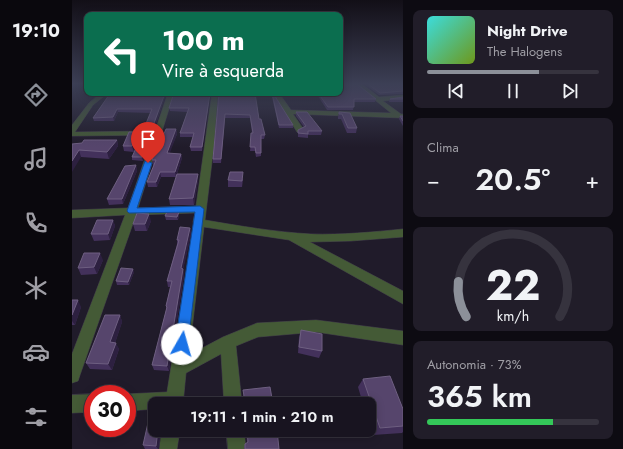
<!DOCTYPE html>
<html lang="pt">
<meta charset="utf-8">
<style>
body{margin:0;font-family:Jost,sans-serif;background:#211d29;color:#f1f3f6;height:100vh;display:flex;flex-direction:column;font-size:15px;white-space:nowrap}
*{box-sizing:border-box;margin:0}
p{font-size:13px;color:#9f9ea5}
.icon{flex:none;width:22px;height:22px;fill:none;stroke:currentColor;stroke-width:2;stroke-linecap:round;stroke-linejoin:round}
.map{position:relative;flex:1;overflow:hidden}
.side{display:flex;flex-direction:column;gap:10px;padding:10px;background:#0d0b12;width:220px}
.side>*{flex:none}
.guide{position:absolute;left:12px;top:12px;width:259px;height:84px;border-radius:8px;box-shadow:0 2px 10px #0003,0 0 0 1px #36333e;background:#0b6e4f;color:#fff;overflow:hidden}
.speed{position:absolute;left:12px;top:385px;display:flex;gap:8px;font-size:20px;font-weight:700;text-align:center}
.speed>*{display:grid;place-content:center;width:52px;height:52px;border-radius:50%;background:#181420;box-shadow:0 2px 10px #0003,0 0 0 1px #36333e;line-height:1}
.speed .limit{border:6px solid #d22;background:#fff;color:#111}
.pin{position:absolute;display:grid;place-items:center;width:34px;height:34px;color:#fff;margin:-41px -17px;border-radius:50% 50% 50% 0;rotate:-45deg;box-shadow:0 0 4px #0007}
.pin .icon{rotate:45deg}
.me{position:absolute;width:44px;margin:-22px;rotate:7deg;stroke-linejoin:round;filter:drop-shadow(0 0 3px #0008)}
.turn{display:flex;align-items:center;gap:14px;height:84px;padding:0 12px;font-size:18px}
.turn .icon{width:52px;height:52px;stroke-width:2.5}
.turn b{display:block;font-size:28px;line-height:34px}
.big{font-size:30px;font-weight:600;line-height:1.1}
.side .widget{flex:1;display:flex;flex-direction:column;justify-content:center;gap:6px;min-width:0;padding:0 14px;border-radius:8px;background:#211d29}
.side .dial{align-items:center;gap:0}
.dial svg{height:104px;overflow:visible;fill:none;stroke:#36333e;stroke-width:7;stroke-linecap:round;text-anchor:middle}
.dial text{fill:#f1f3f6;stroke:none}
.song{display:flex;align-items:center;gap:12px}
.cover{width:48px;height:48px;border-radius:6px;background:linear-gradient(135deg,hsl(180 70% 55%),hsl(80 70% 35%))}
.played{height:4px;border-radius:2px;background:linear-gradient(90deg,#8c9099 65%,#36333e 65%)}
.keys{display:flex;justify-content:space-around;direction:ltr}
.heat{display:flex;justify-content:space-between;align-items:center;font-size:22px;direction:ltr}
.charge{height:6px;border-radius:3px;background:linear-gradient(90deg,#34c759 73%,#36333e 0)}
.trip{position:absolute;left:76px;top:397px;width:228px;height:40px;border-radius:8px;background:#181420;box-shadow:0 2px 10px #0003,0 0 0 1px #36333e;font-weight:600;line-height:40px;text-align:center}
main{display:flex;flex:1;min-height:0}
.dock{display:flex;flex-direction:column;width:72px;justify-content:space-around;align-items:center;background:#0a080d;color:#9f9ea5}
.dock .icon{width:28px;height:28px}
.dock .on{color:#8c9099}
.dock b{font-size:18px;color:#f1f3f6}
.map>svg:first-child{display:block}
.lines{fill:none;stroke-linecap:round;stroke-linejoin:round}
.minor-casing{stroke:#3d3847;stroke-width:1}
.minor{fill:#445a36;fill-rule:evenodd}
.wall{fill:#43315b}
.shaded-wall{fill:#2d2040}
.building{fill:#56456c;stroke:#6e5f81}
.route{fill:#1a73e8;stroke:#114b97}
</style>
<main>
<nav class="dock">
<b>19:10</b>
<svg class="icon on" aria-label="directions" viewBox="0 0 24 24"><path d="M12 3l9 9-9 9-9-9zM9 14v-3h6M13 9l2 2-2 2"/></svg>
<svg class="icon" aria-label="music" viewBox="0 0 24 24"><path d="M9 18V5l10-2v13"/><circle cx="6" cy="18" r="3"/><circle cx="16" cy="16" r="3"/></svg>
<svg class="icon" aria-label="phone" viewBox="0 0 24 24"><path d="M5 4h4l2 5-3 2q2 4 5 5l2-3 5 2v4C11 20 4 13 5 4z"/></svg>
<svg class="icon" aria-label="climate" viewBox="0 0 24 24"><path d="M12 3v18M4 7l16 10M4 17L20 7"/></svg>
<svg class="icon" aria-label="car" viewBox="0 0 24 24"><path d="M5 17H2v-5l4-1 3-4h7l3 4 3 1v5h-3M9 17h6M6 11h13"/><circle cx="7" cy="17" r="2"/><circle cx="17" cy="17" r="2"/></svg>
<svg class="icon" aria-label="filters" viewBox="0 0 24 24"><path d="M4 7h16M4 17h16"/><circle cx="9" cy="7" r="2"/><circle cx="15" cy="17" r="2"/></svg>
</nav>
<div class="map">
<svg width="331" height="449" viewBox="0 0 331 449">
<rect width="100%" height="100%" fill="#201b2a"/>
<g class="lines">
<g class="minor-casing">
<path id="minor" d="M268 84H290L307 97 331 95V99L311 101 329 114H331V118L221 114 232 130 228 132H225L201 93H207L219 110 319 113 283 84 280 86H268Z
M29 93H36L21 105 3 132 83 131 96 93H102L66 208 124 206 140 93H146L142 145 133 220C168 226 203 232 239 234 270 235 301 232 331 229V237L279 241 238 242 331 291V304L217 240 132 227 117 355 151 337 185 323 244 320 331 331V345L244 332 186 337 164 346 170 404H152L149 354 114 373 111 404H83V409L55 411V394H54L95 392 122 224 121 222 123 213 64 215 8 375 6 381 0 383V354L53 215 0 218V210L56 208 81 135 0 136V125L17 103Z
M21 394V412L0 413V395Z
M90 430H108L105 449H87Z
M154 430H172L174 449H156Z"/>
</g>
<use href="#minor" class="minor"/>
</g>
<path class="wall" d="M292 84H331V94L307 95Z
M269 85 304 99 303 102H282L281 110H255L244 93H268Z
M94 93 82 130H73V126L79 113 46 112 42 121H22L21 118 37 95Z
M138 93 130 151H119L118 147 121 137H108V133L115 112 98 111 97 108Z
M147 93 187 119 193 135 192 139H189V156L184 157 183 151H178L180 133 178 118H153L149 163H141V159Z
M199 93H201L221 125V128H207Z
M331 97V102H317L318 99Z
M224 112 250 131 249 135H236V138L226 137V130L232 127 224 116Z
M267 112 278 113 285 128 284 133H275L269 119H266V117Z
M328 116H331V126L327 119Z
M104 129 105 134 97 153 109 154 110 158 104 177H89L85 187H76L75 182 82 165H81L80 160 86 148Z
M65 132 67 137 62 152 52 151 51 146Z
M45 140 46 146 37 159 9 157 0 144Z
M73 149 74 152 71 161 60 160V157Z
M64 165 65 171 51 204 37 205 35 199Z
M171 179 170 187H156V180Z
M126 180 122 205H98L97 199Z
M107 215 106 220H94L93 216Z
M41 220 43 226 38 240 22 241 19 234Z
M79 221 75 231H63L61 224Z
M118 228 119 234 111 269 112 275 97 371 82 370 80 365 94 310V306L98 287H96L95 281 105 244V240Z
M31 260 25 274 9 275 6 268Z
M62 272 57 285H45L44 281Z
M0 300 9 307 3 325H0Z
M48 315 50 322 43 343 47 349 40 370 18 369 14 363Z
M229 330 250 351 247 358 226 353 227 337Z
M291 379 331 409V432L330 433 301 435 297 422V404H291L286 387Z
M43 428 41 435 28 434 26 432Z
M83 430H88L87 449H73L71 445Z
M118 430H135V435H119Z
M174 430H205L207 449H172L173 444 175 443Z"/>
<path class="shaded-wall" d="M93 93H94L82 130 81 126Z
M138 93 130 151V147Z
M45 109 46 112 42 121 41 117Z
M153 114V118L149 163V159Z
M104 129 105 134 96 158 95 153Z
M65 132 67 137 62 152 60 146Z
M45 140 46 146 37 159 35 152Z
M73 149 74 152 71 161 70 157Z
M7 150 9 157 0 172V161Z
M109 154 110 158 104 177 103 172Z
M64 165 65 171 51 204 50 199Z
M88 172 89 177 85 187 84 182Z
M126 174V180L122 205 121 198Z
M107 212V215L106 220 105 217Z
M77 214 79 221 75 231 73 224Z
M41 220 43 226 38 240 36 234Z
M118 228 119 234 110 275 109 268Z
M28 253 31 260 25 274 22 267Z
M61 269 62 272 57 285 56 282Z
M111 269 112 275 97 371 95 366Z
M6 300 9 307 3 325 0 321V315Z
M48 315 50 322 41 349 38 342Z
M44 343 47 349 40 370 36 364Z
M40 428H43L41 435 39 432Z
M86 430H88L87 449H86L84 446Z"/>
<path class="building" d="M268 84 269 85H281L285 84 304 99H282V107H256L246 93H268Z
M296 84H331V91L308 93Z
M40 93H93L81 126H73L80 109H45L41 117 21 118 37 95H39Z
M102 93H138L130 147H118L122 133H108L117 108H97Z
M147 93H183L187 119H189L193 135H189V153H184L183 147H178L179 133H181L178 115 153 114 149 159H141Z
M200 93H201L221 125H207Z
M331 97V99H318Z
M224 112H235L250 131H236V134L226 133V130L234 126Z
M267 112 278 113 285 128H276L270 114H267Z
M328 116H331V121Z
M94 129H104L95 153 109 154 103 172H88L84 182H75L84 160H80L84 148H86Z
M57 132H65L60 146H51Z
M12 140H45L35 152 7 150 0 161V144L10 143Z
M64 148 73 149 70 157H60Z
M64 165 50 199H35L53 166Z
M158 172H171L170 181 156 180Z
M105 174H126L121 198 97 199Z
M95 212H107L105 217 93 216Z
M65 213 77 214 73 224H61Z
M25 220H41L36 234H19Z
M108 227 118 228 109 268 111 269 95 366 80 365 95 307 94 306 100 281H95L107 240H105Z
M12 253H28L22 267 6 268Z
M49 268 61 269 56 282 44 281Z
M0 300H6L0 315Z
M33 315H48L38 342 44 343 36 364 14 363Z
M229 330 250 334V351L227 347Z
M318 376 331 409V426L308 428 291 379Z
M198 387 201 404H169V397L172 396 171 390Z
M78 414H83V430H86L84 446 71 445Z
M27 428H40L39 432H26Z
M118 430H134V432L118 433Z
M175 430H205L207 449H173V444L176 442Z"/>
<linearGradient id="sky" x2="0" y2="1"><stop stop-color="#120f17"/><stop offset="0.57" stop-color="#3c3f55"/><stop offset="1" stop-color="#3c3f55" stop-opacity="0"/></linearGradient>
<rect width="331" height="147" fill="url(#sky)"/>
<path class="route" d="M73 161H76L80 163 65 208 128 206 132 209 116 344 114 348 110 349 105 348 103 344 123 212 57 213 55 211Z"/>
</svg>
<div class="speed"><div class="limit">30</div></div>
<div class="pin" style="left:76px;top:163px;background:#d93025"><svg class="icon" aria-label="arrive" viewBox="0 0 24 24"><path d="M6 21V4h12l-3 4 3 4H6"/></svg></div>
<svg class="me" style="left:110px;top:344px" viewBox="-20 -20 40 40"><circle r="19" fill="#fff"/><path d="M0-13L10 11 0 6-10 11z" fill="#1a73e8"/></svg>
<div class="trip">19:11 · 1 min · 210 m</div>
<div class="guide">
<div class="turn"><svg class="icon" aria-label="left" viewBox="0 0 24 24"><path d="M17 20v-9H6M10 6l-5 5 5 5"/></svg><div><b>100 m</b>Vire à esquerda</div></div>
</div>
</div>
<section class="side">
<div class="widget">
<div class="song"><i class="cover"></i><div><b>Night Drive</b><p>The Halogens</p></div></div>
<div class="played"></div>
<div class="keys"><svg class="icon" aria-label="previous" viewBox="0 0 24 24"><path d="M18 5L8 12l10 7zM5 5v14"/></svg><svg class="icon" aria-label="pause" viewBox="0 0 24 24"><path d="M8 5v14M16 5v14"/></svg><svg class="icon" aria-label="next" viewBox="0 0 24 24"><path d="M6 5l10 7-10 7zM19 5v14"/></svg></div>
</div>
<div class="widget"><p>Clima</p>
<div class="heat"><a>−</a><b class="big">20.5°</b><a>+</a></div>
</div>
<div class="widget dial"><svg viewBox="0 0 100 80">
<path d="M14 69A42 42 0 1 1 86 69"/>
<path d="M14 69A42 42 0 0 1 8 42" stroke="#8c9099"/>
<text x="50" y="56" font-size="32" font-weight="700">22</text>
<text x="50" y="72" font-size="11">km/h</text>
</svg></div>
<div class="widget"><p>Autonomia · 73%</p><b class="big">365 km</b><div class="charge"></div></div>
</section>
</main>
